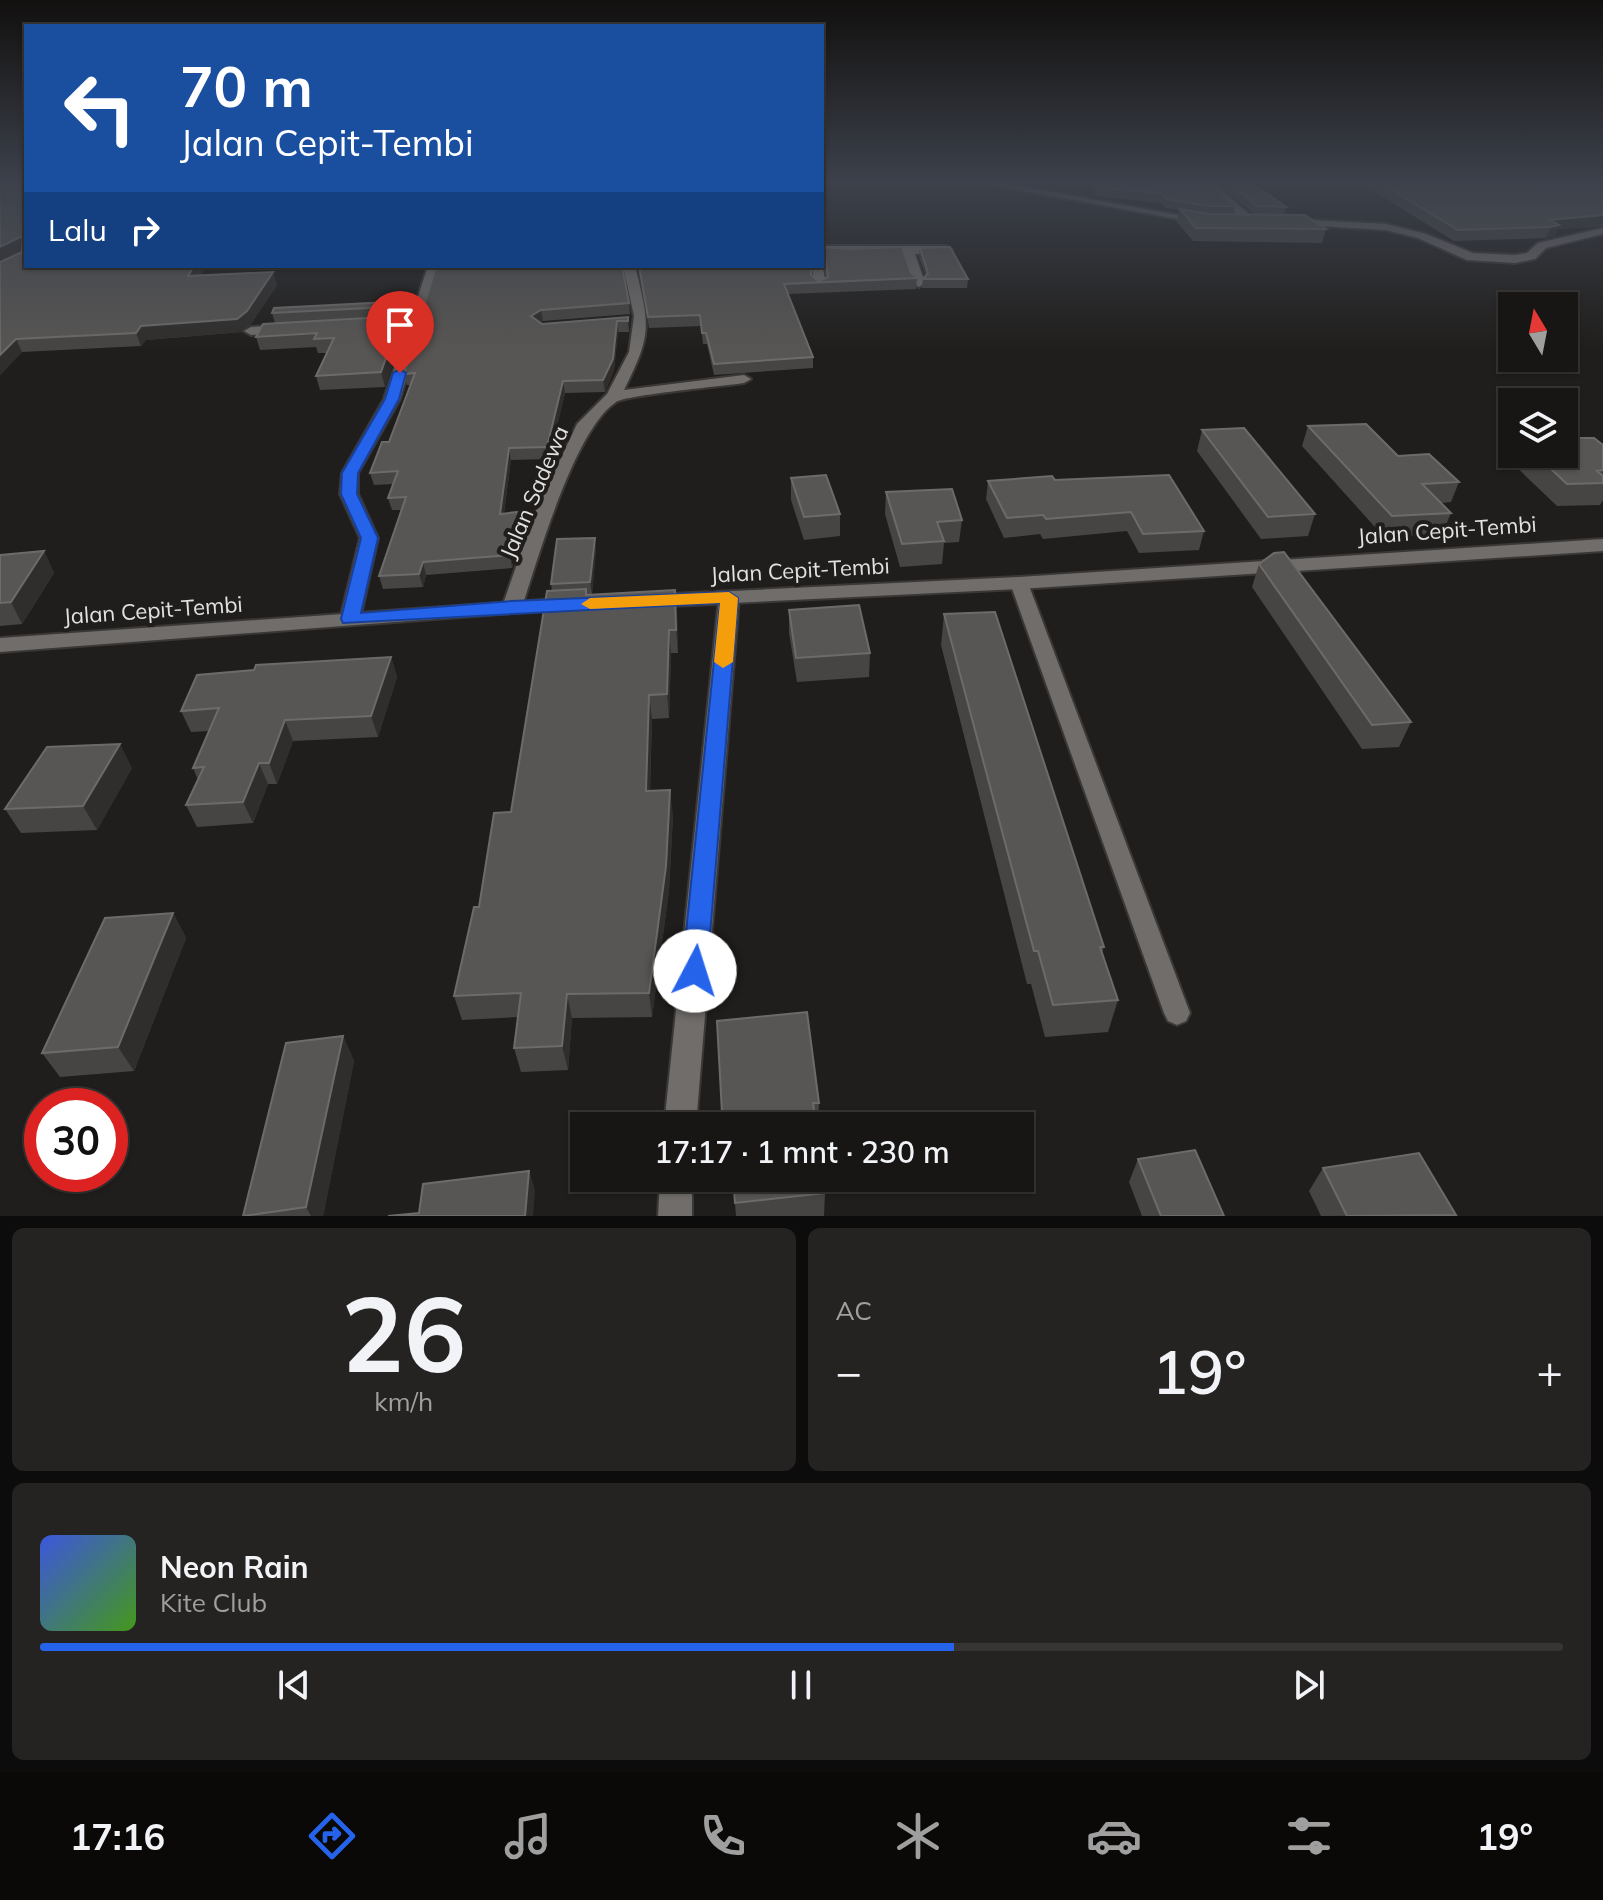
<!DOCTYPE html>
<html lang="id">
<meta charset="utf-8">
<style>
body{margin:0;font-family:Mulish,sans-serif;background:#252322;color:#f1f3f6;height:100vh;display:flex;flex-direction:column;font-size:30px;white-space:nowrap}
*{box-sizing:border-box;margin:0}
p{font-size:26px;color:#9f9fa0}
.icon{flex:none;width:44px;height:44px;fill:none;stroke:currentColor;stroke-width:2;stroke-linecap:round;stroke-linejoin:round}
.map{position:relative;height:1216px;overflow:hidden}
.sheet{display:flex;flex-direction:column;gap:12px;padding:12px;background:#0d0c0c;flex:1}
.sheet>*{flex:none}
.hud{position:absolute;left:24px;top:24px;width:800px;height:244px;border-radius:0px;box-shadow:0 2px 6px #0004,0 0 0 2px #363534;background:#1a4fa0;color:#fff;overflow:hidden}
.needle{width:52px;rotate:350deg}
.controls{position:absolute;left:1498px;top:292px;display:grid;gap:16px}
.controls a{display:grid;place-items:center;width:80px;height:80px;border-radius:0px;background:#181615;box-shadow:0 2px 6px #0004,0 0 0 2px #363534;font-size:40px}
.speed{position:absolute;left:24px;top:1088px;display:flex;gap:16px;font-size:40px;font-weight:700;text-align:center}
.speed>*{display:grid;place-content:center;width:104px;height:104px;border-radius:50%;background:#181615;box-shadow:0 2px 6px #0004,0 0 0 2px #363534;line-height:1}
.speed .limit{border:12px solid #d22;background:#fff;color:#111}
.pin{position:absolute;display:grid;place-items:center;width:68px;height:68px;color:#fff;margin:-82px -34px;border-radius:50% 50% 50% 0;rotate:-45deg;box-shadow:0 0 8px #0007}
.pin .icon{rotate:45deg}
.me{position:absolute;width:88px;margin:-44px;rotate:5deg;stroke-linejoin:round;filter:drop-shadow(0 0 6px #0008)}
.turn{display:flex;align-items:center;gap:28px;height:168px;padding:0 24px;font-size:36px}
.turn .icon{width:104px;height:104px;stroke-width:2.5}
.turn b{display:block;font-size:56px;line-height:68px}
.then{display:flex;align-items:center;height:76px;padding:0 24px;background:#0003;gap:16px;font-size:30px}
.big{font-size:60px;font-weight:600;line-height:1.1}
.sheet .card{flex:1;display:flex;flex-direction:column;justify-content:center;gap:12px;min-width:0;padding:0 28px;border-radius:12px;background:#252322}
.sheet .dial{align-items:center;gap:0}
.dial b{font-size:104px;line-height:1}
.song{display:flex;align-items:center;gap:24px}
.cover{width:96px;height:96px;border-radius:12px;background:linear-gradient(135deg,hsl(230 70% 55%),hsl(100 70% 35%))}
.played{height:8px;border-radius:4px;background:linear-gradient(90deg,#2563eb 60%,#363534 60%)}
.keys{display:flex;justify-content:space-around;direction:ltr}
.heat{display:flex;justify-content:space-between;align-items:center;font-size:44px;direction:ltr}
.sheet .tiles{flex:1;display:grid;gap:12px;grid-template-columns:1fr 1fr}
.card:last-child{grid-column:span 2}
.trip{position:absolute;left:570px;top:1112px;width:464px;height:80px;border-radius:0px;background:#181615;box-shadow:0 2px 6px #0004,0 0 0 2px #363534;font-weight:600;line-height:80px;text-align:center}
.tab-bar{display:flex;height:128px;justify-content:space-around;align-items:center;background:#0a0908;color:#9f9fa0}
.tab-bar .icon{width:56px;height:56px}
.tab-bar .current{color:#2563eb}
.tab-bar b{font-size:36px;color:#f1f3f6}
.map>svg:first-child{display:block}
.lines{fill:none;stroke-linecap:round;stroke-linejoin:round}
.service-casing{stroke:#3a3837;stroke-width:4}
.minor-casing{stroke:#3a3837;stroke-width:4}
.secondary-casing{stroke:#3a3837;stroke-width:4}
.service{fill:#706d6b;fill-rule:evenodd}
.minor{fill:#706d6b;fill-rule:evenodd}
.secondary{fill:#706d6b;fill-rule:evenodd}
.wall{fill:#474543}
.shaded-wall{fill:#302e2c}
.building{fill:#585654;stroke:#6d6b6a;stroke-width:2}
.route{fill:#2563eb;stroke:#184099;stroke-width:2}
.slow{fill:#f59e0b}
.labels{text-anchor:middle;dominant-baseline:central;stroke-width:8;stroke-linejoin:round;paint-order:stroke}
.street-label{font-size:22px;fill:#e3e1e0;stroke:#201e1c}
</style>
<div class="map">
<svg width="1603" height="1216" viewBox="0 0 1603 1216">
<rect width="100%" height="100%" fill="#201e1c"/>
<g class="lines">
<g class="service-casing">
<path id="service" d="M1019 578 1028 583 1190 1013 1186 1021 1177 1025 1168 1021 1164 1013 1010 583Z"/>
</g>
<g class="minor-casing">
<path id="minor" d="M967 181H991L1211 221 1205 224Z
M1200 181H1211L1257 221V225H1249Z
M1289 219 1386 224 1426 234 1473 253 1515 255 1527 253 1538 243 1603 228V234L1546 248 1535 259 1515 263 1467 260 1418 238 1386 230 1285 224 1283 222Z
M822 246H946L952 250 946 254H915L925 283 919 287 913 283 904 254H822Z
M822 263 826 285 820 289 814 285 812 266H822Z
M428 266H440L400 399 358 473V494L378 538 360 619 350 625 340 619 360 538 340 494 342 473 384 399Z
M623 266H635C650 326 652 334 624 390L744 375 751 379 744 383C724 386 626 395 616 402 575 429 538 558 522 607L519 611H505L502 607 534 515 577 424 607 394 629 352 634 316Z
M283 325 290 329 288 332 251 335 244 331 251 327Z
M729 592 739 598 696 1126H664L719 598Z
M660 1178H692V1216H658Z"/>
</g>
<g class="secondary-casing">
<path id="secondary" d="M1603 539V551L1019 589 650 607 640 601 650 595 1019 577Z
M571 598 578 600 581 604 578 608 0 652V638Z"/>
</g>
<use href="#service" class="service"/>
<use href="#minor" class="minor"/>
<use href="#secondary" class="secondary"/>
</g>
<path class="wall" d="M26 181V266H206L200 276 277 285 251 324 241 332 146 340 141 346 22 352 0 375 22 251 0 262Z
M1014 181H1208L1235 206 1233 214 1255 215 1215 181H1249L1286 207 1284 215 1326 229 1322 243 1193 241 1177 222 1179 210 1166 208 1161 203 1095 196 1093 187 1075 186V182Z
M1357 181H1603V226L1557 229 1555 236 1546 238 1454 241Z
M822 247 911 273 917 278 916 289 788 294 813 357V368L714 375 707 344H703L701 326 649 328 638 266H811V275L818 281 826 278 824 261H822Z
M920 248 968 279 967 288H922L923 279 926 276 919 257Z
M436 266 629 303 630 314 543 321 540 323 542 324 628 317 629 332H618L614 370 605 392 565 393 549 459 511 460 504 513 520 525 518 552 512 568 426 575 423 587 383 589 379 576 401 510H392L388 498 393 484 374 485 370 473 389 442 410 385H407L404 374Z
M408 301 410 311 409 315 275 323 272 313Z
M401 316 404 329 385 387 320 390 316 376 327 353H318L316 347 260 350 256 337Z
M1308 426 1459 482 1451 502 1441 503 1451 513 1442 534 1384 537 1302 446Z
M1202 430 1315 514 1308 536 1261 539 1197 451Z
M1603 445V500L1600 505 1557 506 1509 460 1512 453 1564 454Z
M791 478 840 514V536L804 540 791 500Z
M1055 480 1204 531 1199 550 1139 553 1127 531 1043 539 1040 534 1004 538 986 499 988 481Z
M886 492 962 520 959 542 944 543 942 564 900 567 885 514Z
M596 549 592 594 677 613 678 653H671L669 718 652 719 650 791 673 815 669 890 652 1017 572 1018 568 1070 521 1072 514 1048 518 1017 462 1020 454 996 479 907 511 812 552 591 551 584Z
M44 551 54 573 22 624 0 626V555Z
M1259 564 1411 722 1399 747 1362 749 1252 587Z
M789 610 870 653 869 677 797 682 789 633Z
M944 614 1104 947 1102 953 1118 1000 1108 1032 1045 1037 1031 984H1027L941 645Z
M391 657 397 677 378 737 293 741 277 784H268L253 823 197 827 186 805 198 780 193 768 209 731 191 732 181 711Z
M132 768 97 830 21 833 5 809Z
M173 913 186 938 134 1071 60 1077 42 1053Z
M343 1036 354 1061 323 1216H243Z
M819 1103 818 1126H723L722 1113Z
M1138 1159 1224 1216H1142L1129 1182Z
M1323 1168 1456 1215 1321 1216 1309 1191Z
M733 1178 825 1193 824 1216H736Z"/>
<path class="shaded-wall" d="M1603 215 1602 225 1557 229 1555 236 1546 238 1550 227V220Z
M20 237 25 249 0 262V247Z
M194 266H206L192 289 188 276Z
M273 272 277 285 251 324 241 332 146 340 141 346 136 333 141 326Z
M408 301 410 311 409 315 407 306Z
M541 310 543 321 533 327 531 316Z
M401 316 404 329 385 387 381 372Z
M617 321 618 332 614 370 605 392 603 380Z
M16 339 22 352 0 375V355Z
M563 381 565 393 549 459 547 447Z
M509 448 511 460 502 527 500 514Z
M518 512 520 525 518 552 512 568 510 555Z
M595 538 596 549 592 594 590 582Z
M44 551 54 573 22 624 11 602Z
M423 562 426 575 423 587 419 574Z
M675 590 677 613 678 653 676 630Z
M669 630 671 653 669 718 667 694Z
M391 657 397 677 378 737 371 716Z
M649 695 652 719 649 816 646 791Z
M285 720 293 741 277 784 269 763Z
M120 744 132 768 97 830 83 806Z
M259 763 268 784 253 823 243 802Z
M670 790 673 815 669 890 652 1017 649 993Z
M173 913 186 938 134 1071 118 1047Z
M567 994 572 1018 568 1070 562 1046Z
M343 1036 354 1061 323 1216H311L306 1207Z
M529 1171 535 1190 533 1216H525Z"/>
<path class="building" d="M0 181H26V266H194L188 276 273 272 247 311 237 319 141 326 136 333 16 339 0 355V262L22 252 23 238 20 237 0 247Z
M1095 181H1208L1235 206H1209L1167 199 1163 194 1097 187Z
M1227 181H1249L1286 207 1257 206Z
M1377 181H1603V215L1550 220 1559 225 1550 227 1458 230Z
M1180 209 1210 214 1305 215 1326 229 1196 228Z
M822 247 850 249 902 247 911 273 917 278 784 284 813 357 714 364 706 333H702L700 315 648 317 639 266H811V275L818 281 828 277 824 250 822 251Z
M950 247 968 279H923L928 273 920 248Z
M436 266H622L629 303 541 310 531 316 542 324 628 317V321H617L613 359 603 380 563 381 547 447 509 448 500 514 518 512 516 538 510 555 423 562 419 574 379 576 406 497 388 498 398 471 370 473 382 442H389L415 373 404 374Z
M408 301 407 306 272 313 274 308Z
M401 316 381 372 316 376 334 338 314 339 317 333 256 337 263 324Z
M1366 424 1398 456 1429 454 1459 482 1422 484 1451 513 1392 516 1308 426Z
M1244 428 1315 514 1268 517 1202 430Z
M1564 438H1594L1603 445V470L1597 471 1603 476V483L1567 484 1535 454H1564Z
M826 475 840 514 804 517 791 478Z
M1169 475 1204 531 1143 534 1131 512 1046 519 1043 515 1007 518 988 481 1052 476 1055 480Z
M952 489 962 520 937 522 944 541 902 544 886 492Z
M595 538 590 582 551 584 557 539Z
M44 551 11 602 0 603V555Z
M1284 552 1411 722 1372 725 1259 564 1274 553Z
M586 589V595L675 590 676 630H669L667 694 649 695 646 791 670 790 666 866 649 993 567 994 562 1046 514 1048 521 993 454 996 474 907H479L494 813 511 812 547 591Z
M859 605 870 653 796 658 789 610Z
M995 612 1104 947H1100L1118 1000 1053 1005 1038 951H1034L944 614Z
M391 657 371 716 285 720 269 763H259L243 802 186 805 204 767 193 768 219 708 181 711 197 675 254 670 256 665Z
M120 744 83 806 5 809 47 747Z
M173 913 118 1047 42 1053 105 918Z
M807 1012 819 1103H813L816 1126H730L729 1112 722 1113 717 1021Z
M343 1036 306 1207 243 1216 286 1043Z
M1195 1150 1224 1216H1161L1138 1159Z
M1419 1153 1456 1215 1347 1216 1323 1168Z
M529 1171 525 1216H388L419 1213 423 1184Z
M733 1178H823L825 1193 735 1203Z"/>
<linearGradient id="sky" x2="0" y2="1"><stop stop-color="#12100f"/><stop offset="0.52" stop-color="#3c414b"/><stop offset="1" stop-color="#3c414b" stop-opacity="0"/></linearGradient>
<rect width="1603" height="351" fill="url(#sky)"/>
<path class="route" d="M400 369 406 373 399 399 358 473 357 494 378 538 361 613 512 601 729 592 738 598 707 971 704 979 695 982 686 979 682 971 720 603 343 623 341 619 361 538 341 494 342 473 385 399 393 373Z"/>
<path class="slow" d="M729 592 738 598 733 662 723 668 714 662 720 603 590 609 581 604 590 598Z"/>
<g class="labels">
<g class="street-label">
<text transform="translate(534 492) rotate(-67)">Jalan Sadewa</text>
<text transform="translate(1447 530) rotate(-4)">Jalan Cepit-Tembi</text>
<text transform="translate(800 570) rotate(-3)">Jalan Cepit-Tembi</text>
<text transform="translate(153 610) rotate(-4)">Jalan Cepit-Tembi</text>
</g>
</g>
</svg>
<div class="controls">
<a><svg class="needle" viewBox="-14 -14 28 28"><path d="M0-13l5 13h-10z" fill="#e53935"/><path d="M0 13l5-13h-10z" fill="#9f9fa0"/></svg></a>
<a><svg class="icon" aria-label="layers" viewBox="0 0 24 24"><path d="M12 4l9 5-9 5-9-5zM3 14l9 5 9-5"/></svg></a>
</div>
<div class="speed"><div class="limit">30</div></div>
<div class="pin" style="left:400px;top:373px;background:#d93025"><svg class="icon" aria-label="arrive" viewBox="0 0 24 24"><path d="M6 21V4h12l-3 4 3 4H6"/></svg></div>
<svg class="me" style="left:695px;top:971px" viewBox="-20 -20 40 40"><circle r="19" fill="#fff"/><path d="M0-13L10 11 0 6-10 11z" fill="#2563eb"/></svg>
<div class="trip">17:17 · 1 mnt · 230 m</div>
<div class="hud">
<div class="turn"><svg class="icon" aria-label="left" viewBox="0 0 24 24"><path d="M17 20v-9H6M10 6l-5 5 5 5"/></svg><div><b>70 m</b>Jalan Cepit-Tembi</div></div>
<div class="then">Lalu<svg class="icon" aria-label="right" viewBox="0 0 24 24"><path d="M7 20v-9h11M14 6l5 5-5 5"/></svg></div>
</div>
</div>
<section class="sheet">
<div class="tiles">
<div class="card dial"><b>26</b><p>km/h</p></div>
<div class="card"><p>AC</p>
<div class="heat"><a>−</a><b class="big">19°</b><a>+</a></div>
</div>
<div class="card">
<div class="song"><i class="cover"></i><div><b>Neon Rain</b><p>Kite Club</p></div></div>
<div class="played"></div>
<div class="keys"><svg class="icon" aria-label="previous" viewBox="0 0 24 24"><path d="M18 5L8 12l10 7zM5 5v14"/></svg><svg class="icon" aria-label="pause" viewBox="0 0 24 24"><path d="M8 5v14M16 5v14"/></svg><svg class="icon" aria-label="next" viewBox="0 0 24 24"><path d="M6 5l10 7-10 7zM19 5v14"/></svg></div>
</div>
</div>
</section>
<nav class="tab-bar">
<b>17:16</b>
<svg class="icon current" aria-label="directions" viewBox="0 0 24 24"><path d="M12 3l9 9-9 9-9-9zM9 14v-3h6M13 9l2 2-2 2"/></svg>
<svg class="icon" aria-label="music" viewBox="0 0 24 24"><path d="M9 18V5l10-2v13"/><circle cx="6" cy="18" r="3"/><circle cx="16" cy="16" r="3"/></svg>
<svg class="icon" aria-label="phone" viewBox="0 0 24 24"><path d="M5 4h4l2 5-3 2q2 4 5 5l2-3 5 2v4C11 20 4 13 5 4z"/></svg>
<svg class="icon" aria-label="climate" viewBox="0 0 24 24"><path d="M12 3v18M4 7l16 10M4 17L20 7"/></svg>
<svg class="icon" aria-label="car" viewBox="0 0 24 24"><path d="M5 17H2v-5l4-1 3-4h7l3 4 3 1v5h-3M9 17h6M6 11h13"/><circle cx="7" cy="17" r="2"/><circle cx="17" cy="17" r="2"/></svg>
<svg class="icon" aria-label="filters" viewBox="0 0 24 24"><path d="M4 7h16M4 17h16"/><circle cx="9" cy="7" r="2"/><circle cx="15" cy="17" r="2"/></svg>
<b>19°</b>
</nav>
